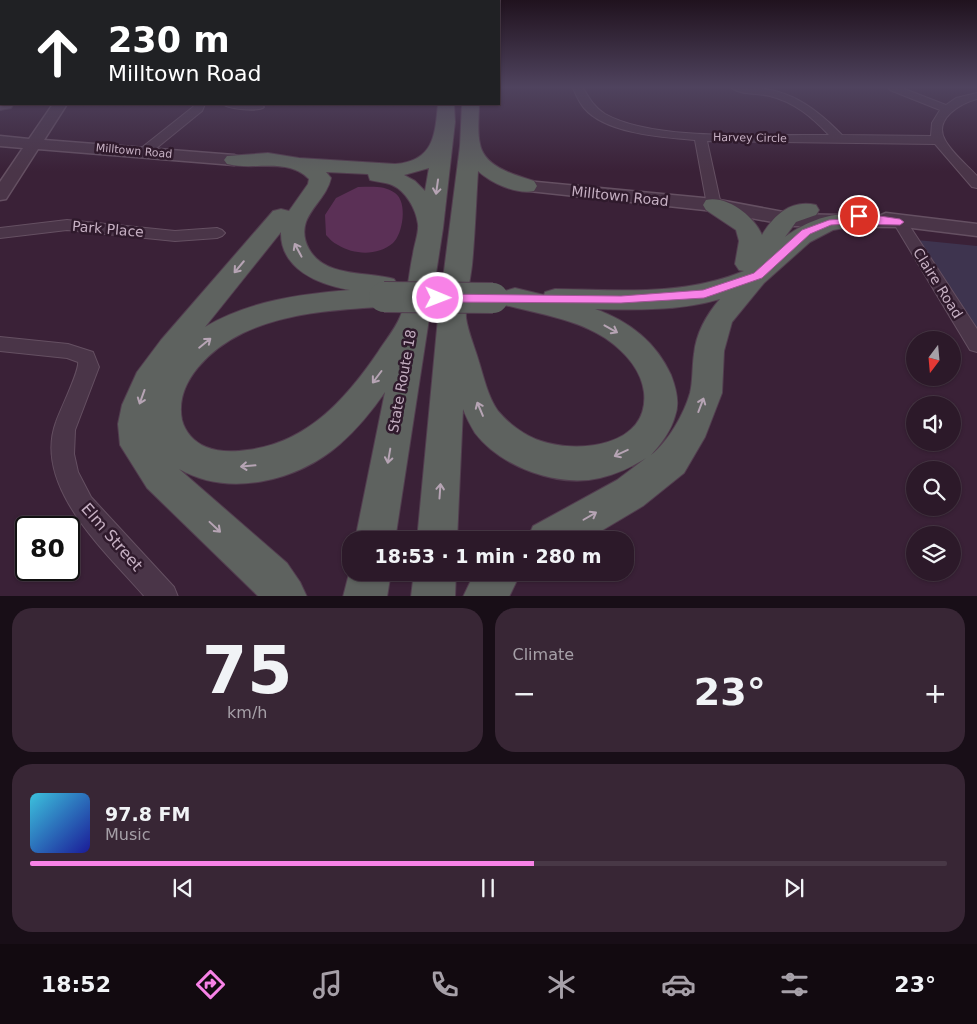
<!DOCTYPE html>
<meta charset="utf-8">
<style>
body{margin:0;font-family:"DejaVu Sans",sans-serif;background:#382635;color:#f1f3f6;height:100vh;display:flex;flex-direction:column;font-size:19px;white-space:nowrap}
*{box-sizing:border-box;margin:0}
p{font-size:16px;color:#a6a0a8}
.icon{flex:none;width:28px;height:28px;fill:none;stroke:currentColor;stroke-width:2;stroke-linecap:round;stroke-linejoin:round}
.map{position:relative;height:596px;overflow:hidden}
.drawer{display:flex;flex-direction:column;gap:12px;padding:12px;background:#180e17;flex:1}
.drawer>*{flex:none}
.guide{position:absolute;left:0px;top:0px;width:500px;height:105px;box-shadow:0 1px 4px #0004,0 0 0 1px #483846;background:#202124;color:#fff;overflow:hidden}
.needle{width:32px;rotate:196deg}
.fabs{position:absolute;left:906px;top:331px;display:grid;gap:10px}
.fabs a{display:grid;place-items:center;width:55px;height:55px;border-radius:50%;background:#2c1929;box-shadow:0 1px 4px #0004,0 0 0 1px #483846;font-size:25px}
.speed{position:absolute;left:15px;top:516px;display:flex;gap:10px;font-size:25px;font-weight:700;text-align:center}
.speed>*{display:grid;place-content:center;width:65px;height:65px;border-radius:50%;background:#2c1929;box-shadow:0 1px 4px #0004,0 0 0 1px #483846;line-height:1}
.speed .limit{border:2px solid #111;border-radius:8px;background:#fff;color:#111}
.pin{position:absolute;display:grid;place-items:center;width:42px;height:42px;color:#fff;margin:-21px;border:2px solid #fff;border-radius:50%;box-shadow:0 1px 5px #0007}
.me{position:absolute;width:55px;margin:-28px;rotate:91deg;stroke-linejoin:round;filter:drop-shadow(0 0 4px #0008)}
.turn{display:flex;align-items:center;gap:18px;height:105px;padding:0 25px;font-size:22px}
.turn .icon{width:65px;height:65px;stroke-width:2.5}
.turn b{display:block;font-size:35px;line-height:42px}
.big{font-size:38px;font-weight:700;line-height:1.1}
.drawer .widget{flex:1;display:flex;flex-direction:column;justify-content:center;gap:8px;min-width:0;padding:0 18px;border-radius:20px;background:#382635}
.drawer .dial{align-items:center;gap:0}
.dial b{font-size:65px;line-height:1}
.song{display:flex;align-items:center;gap:15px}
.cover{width:60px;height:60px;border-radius:8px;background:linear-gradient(135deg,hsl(190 70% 55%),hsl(240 70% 35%))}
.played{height:5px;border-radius:2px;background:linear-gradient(90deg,#f882e7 55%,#483846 55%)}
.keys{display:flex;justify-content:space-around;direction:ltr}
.heat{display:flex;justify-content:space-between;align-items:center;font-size:28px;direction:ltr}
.drawer .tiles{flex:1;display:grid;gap:12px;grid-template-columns:1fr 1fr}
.widget:last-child{grid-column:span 2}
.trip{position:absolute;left:342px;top:531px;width:292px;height:50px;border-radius:20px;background:#2c1929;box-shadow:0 1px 4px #0004,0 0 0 1px #483846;font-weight:700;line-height:50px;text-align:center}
.tabs{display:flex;height:80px;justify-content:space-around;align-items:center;background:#120a10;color:#a6a0a8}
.tabs .icon{width:35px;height:35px}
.tabs .active{color:#f882e7}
.tabs b{font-size:22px;color:#f1f3f6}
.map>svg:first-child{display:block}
.green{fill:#3e344f}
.water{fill:#5b3056}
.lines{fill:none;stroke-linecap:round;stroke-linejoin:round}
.minor-casing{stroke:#655062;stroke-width:2}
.tertiary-casing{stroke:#655062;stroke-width:3}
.primary-casing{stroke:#533e50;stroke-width:2}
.trunk-casing{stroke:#523d4f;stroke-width:2}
.minor{fill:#4a3548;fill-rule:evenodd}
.tertiary{fill:#4a3548;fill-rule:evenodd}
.primary{fill:#6a5368;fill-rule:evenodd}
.trunk{fill:#5e625f;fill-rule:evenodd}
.trunk-bridge-casing{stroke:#523d4f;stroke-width:32;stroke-linecap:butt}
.trunk-bridge{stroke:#5e625f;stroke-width:30}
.oneway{stroke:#b6a4b4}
.route{fill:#f882e7;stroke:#a15496}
.labels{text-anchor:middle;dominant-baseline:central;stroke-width:5;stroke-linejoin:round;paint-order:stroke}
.far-street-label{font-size:11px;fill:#c6b0c3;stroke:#2f1a2c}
.street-label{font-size:14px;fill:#c6b0c3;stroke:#2f1a2c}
.near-street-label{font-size:16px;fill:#c6b0c3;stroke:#2f1a2c}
</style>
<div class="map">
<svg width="977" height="597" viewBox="0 0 977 597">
<rect width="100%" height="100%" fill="#3a2137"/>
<path class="green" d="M907 239 977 246V339Z"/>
<path class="water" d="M358 187C371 187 384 185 395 193 408 202 403 234 393 243 378 256 354 255 338 245 333 243 329 238 326 235L325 215 336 198Z"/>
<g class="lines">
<g class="minor-casing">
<path id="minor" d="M573 88H583C589 98 594 107 605 114 655 142 770 134 829 135 812 117 794 102 770 96 759 93 740 95 732 88 780 84 809 101 842 135L931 136 932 123 940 110 890 90 889 88H902L946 105 956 98 977 93V99C961 103 933 119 945 140 952 153 967 165 977 176V188L972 187 935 144 707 141 721 205 719 208H709L707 205 695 140C663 137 606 134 584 108 579 102 576 95 573 88Z
M195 104H205L202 111 148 155H140L138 152 140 149 193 107Z
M223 104H259L264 107C259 112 227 109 223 104Z
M900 218 905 219 907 222 977 329V352L970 350 893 222 895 219Z
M67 220 175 231 217 228 222 230 225 233 222 236 217 238 175 241 67 230 0 238V228Z
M0 337 68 344 93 352 99 367 75 430 74 454 78 472 91 497 174 587 178 597H145C107 553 32 487 56 422 60 410 80 370 78 362L67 358 0 351Z"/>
</g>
<g class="tertiary-casing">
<path id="tertiary" d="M53 104H67L44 140 234 155 240 157 242 160 240 163 234 165 38 149 6 199 0 200V182L23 148 0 146V136L29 139Z
M526 181 714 199 794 214 879 216 886 213 977 224V236L904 227 794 226 714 211 520 190 517 186 520 182Z"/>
</g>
<g class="primary-casing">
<path id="primary" d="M0 100 1 104H14L11 108 0 110Z"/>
</g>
<g class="trunk-casing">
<path id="trunk" d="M438 104H454L455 122 443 228 395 540H355L385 392C372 411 357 429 340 444 298 481 229 498 179 469L287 563 300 582 307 597H259L147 488 120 445 118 424 122 405 137 372 161 340 273 211 281 209 289 211 308 184 309 179C287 157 254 171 227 164L224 160 227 156 268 153 299 158 395 164C434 161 435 135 438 104ZM429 168 425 191 415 181 404 175ZM326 172 368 174 370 180C377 182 385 182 392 185 406 191 416 209 418 224 419 233 414 245 413 254 409 271 407 302 400 317 395 329 385 341 378 352 346 399 307 443 247 450 234 452 218 452 206 447 194 442 185 432 182 420 174 381 212 348 243 333 286 313 332 310 379 307L389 304 393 297 390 293 394 291 398 285 394 279C367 271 325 278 309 249 304 240 303 231 306 222 312 206 327 196 331 178ZM281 232C280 269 319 285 350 290 300 294 249 301 205 327Z
M462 104H479C479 117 477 132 480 144 484 167 515 175 534 181L537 186 534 191C517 195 491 183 478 171 476 202 475 234 472 265 470 282 465 302 466 318 468 332 475 348 479 362 484 378 488 397 498 411 509 424 525 436 541 441 579 454 650 446 644 392 641 369 624 351 605 338 576 319 539 314 505 305L501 298 505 291 515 288 544 295 545 292 555 289C619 290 684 296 744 271L739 270 735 264 739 241 736 230 706 210 703 205 706 200C727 195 754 216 762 235 774 215 791 199 816 205L819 210 816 215 796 222 785 237C804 223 832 210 856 216L860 221 856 226 833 230 810 242 764 283 732 322 724 351 722 393 705 437 684 473 643 506 586 540H527L533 526 617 480 646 458C632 467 617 474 600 478 558 488 501 467 475 433 470 425 466 417 463 409L457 540H417L438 318 460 146ZM720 299C707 314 696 333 694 354 692 367 693 381 690 393 684 414 668 442 651 455 661 444 671 431 675 416 680 403 676 388 671 375 656 342 629 321 595 309 637 310 680 311 720 299Z
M351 566V572H391L387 597H343Z
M414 572H456L455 597H411Z
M475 572H521L509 597H463Z"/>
</g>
<use href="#minor" class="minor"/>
<use href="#tertiary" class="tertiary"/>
<use href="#primary" class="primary"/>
<use href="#trunk" class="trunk"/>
<g class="trunk-bridge-casing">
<path id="trunk-bridge" d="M384 297 493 298"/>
</g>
<use href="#trunk-bridge" class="trunk-bridge"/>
</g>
<defs><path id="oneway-shaft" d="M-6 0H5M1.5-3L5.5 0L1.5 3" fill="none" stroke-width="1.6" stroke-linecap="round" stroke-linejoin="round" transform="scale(1.25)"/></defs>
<g class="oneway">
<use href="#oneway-shaft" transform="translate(437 187) rotate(98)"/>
<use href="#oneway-shaft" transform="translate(298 250) rotate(-118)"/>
<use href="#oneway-shaft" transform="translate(239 267) rotate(130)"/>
<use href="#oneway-shaft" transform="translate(611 329) rotate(29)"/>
<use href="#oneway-shaft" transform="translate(205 343) rotate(-39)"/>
<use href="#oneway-shaft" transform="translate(377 377) rotate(127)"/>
<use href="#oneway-shaft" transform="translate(142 397) rotate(110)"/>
<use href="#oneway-shaft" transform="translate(701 405) rotate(-69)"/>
<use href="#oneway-shaft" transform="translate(480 409) rotate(-113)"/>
<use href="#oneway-shaft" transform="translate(621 453) rotate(155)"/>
<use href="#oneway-shaft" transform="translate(389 456) rotate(100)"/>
<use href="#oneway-shaft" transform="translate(248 466) rotate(175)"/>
<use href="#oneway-shaft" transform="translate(440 491) rotate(-86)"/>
<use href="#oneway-shaft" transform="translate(590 516) rotate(-30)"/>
<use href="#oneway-shaft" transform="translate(215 527) rotate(43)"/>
</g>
<linearGradient id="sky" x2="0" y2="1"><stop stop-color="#20121e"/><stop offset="0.51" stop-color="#4f435e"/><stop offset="1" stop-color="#4f435e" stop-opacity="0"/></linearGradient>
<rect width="977" height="171" fill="url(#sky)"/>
<path class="route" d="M859 213 900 219 904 222 900 225 848 224 831 225 810 234 762 278 704 298 621 303 438 302 433 298 438 294 621 296 703 290 754 273 802 230 829 220 858 218 854 216Z"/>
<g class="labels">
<g class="far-street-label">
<text transform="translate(750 138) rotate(1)">Harvey Circle</text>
<text transform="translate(134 151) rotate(5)">Milltown Road</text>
</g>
<g class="street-label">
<text transform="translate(620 196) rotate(6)">Milltown Road</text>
<text transform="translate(108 229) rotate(5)">Park Place</text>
<text transform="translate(938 283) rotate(58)">Claire Road</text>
<text transform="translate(402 381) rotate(-80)">State Route 18</text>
</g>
<g class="near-street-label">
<text transform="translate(112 537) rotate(49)">Elm Street</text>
</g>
</g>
</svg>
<div class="fabs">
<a><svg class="needle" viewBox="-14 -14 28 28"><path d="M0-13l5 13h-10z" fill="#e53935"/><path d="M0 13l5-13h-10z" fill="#a6a0a8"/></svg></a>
<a><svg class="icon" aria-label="sound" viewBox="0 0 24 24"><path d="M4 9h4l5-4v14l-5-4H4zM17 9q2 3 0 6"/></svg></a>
<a><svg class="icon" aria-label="search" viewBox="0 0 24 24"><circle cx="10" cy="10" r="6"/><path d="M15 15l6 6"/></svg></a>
<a><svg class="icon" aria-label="layers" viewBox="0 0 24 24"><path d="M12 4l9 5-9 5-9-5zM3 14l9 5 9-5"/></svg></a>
</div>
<div class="speed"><div class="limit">80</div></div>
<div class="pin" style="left:859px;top:216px;background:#d93025"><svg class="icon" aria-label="arrive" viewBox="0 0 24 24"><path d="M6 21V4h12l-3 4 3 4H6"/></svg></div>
<svg class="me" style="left:438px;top:298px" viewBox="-20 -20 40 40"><circle r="17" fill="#f882e7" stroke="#fff" stroke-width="3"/><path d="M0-11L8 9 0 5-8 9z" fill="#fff"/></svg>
<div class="trip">18:53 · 1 min · 280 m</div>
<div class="guide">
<div class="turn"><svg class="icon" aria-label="ahead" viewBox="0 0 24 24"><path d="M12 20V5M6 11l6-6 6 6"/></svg><div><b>230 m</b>Milltown Road</div></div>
</div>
</div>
<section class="drawer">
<div class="tiles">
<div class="widget dial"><b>75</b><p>km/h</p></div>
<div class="widget"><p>Climate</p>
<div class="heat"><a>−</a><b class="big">23°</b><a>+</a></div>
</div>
<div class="widget">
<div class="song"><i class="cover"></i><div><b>97.8 FM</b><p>Music</p></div></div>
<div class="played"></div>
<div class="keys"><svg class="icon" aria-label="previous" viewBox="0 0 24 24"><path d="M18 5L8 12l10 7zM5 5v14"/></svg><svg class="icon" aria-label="pause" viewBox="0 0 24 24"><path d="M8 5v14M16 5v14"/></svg><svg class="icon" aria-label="next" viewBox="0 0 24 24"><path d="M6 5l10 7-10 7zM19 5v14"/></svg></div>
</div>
</div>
</section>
<nav class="tabs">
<b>18:52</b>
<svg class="icon active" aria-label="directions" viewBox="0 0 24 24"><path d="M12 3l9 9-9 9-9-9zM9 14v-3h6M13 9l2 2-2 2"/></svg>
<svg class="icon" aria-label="music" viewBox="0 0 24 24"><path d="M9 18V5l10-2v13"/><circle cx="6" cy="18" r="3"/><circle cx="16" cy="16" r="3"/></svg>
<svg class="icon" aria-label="phone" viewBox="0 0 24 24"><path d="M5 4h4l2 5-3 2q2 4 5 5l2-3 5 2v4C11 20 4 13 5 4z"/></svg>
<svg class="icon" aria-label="climate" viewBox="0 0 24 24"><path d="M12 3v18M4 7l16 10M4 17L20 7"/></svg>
<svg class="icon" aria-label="car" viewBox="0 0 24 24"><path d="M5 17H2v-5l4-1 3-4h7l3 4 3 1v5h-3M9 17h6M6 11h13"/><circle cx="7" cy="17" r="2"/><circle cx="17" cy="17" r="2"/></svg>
<svg class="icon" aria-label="filters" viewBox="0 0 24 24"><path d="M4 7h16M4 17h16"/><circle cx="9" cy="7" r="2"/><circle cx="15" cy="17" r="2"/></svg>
<b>23°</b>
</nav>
